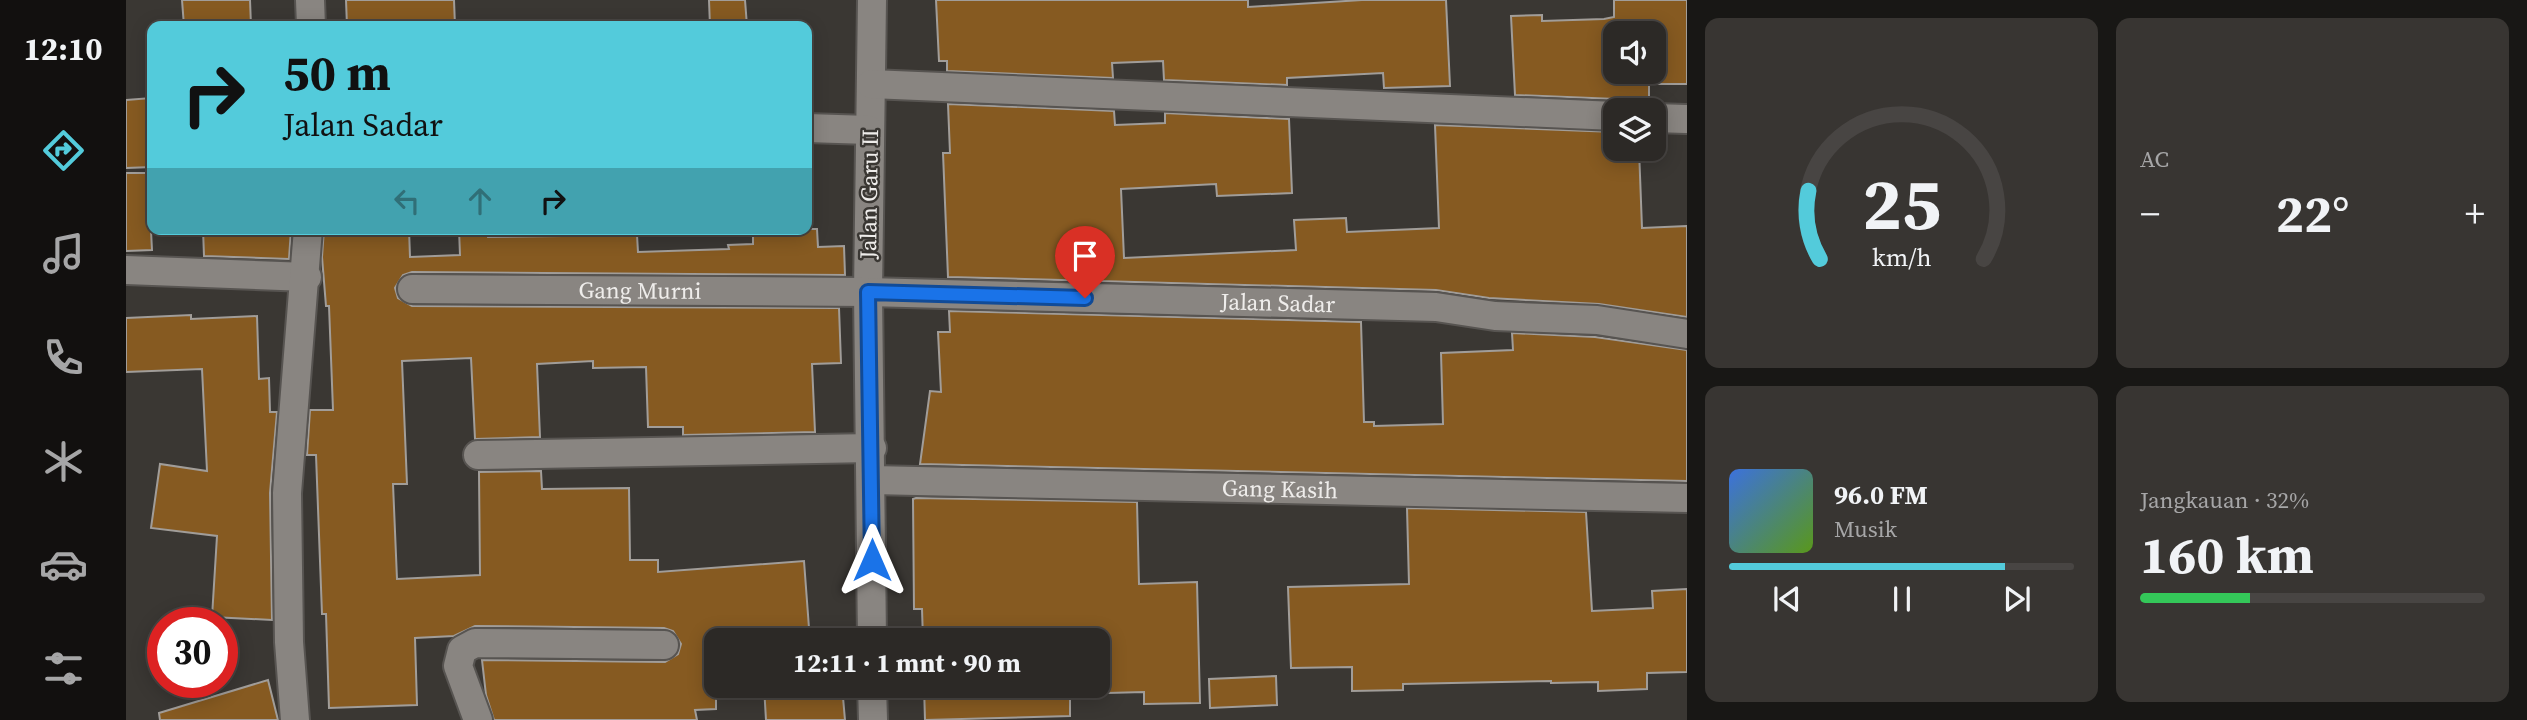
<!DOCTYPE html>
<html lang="id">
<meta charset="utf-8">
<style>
body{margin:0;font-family:"Source Serif 4",serif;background:#383532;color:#f1f3f6;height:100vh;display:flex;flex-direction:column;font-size:26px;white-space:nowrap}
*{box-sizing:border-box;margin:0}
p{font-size:23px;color:#a6a6a7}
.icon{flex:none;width:38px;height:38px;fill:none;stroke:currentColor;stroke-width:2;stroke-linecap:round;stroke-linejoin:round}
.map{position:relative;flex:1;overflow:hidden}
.details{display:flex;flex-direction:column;gap:18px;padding:18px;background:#181715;width:840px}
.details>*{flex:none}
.guide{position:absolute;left:21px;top:21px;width:665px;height:214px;border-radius:14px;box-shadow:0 4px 18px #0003,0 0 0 2px #484543;background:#53cbdb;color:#111;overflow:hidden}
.tools{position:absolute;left:1477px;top:21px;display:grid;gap:14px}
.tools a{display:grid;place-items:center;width:63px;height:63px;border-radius:14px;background:#2c2926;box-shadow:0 4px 18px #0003,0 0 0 2px #484543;font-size:35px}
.speed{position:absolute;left:21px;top:607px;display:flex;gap:14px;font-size:35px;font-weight:700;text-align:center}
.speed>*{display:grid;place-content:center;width:91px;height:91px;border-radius:50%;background:#2c2926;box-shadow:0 4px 18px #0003,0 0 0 2px #484543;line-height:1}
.speed .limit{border:10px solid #d22;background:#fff;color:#111}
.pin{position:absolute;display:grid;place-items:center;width:60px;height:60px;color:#fff;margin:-72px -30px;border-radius:50% 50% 50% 0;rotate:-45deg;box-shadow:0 0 7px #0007}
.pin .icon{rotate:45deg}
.me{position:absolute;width:77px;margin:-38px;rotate:0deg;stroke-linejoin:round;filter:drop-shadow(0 0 5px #0008)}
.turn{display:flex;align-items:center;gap:24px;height:147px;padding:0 21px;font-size:32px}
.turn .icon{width:91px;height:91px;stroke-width:2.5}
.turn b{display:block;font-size:49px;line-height:60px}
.lanes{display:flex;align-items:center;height:66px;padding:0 21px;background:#0003;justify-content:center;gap:35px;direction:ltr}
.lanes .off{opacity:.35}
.big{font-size:52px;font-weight:700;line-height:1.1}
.details .tile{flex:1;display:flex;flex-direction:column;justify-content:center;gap:10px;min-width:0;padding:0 24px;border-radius:14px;background:#383532}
.details .dial{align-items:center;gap:0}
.dial svg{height:182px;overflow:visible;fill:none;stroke:#484543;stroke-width:7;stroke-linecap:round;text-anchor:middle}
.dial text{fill:#f1f3f6;stroke:none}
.song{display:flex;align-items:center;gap:21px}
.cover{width:84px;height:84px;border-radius:10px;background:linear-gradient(135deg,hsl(220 70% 55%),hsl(90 70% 35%))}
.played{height:7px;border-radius:4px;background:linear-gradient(90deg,#53cbdb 80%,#484543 80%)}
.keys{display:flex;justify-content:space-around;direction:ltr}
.heat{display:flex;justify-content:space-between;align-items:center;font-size:38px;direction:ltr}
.charge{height:10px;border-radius:5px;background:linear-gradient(90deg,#34c759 32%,#484543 0)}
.details .tiles{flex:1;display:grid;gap:18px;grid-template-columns:repeat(2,1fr)}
.trip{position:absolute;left:578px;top:628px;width:406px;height:70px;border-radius:14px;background:#2c2926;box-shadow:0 4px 18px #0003,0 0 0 2px #484543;font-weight:700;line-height:70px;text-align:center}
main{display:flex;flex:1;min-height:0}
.menu{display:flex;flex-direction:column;width:126px;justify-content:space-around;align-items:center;background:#12100f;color:#a6a6a7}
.menu .icon{width:49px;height:49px}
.menu .current{color:#53cbdb}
.menu b{font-size:32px;color:#f1f3f6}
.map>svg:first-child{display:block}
.building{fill:#865a21;stroke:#a19d99;stroke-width:2;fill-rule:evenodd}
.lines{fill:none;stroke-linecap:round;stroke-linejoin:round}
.minor-casing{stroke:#575451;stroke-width:32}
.minor{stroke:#898581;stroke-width:28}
.route-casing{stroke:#114b97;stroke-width:18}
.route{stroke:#1a73e8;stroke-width:12}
.labels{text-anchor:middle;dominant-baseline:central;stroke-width:5;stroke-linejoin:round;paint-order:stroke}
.street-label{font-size:23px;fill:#efedeb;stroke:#3a3733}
</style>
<main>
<nav class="menu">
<b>12:10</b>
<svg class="icon current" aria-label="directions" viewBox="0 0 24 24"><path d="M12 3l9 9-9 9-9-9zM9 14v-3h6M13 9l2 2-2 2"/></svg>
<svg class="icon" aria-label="music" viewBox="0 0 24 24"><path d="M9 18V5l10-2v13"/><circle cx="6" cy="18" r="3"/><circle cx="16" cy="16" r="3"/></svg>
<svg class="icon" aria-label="phone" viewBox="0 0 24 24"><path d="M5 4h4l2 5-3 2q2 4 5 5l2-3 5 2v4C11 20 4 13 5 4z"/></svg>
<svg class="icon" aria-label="climate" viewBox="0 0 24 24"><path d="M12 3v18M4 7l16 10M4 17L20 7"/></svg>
<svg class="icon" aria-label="car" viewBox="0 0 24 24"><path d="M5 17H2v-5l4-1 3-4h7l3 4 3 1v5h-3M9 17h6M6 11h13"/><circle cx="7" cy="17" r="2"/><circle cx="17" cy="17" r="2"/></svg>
<svg class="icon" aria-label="filters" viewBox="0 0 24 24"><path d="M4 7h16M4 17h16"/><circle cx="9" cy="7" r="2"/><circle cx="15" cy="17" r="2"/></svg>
</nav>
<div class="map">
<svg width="1561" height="720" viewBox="0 0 1561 720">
<rect width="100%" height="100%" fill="#3a3733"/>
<path class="building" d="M56 0H124L125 26H58Z
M220 0H328L329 26H221Z
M583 0H619L621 26H584Z
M810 0H1122V7L1236 0H1320L1324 86 1258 88 1257 73 1161 78V85L1038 80 1037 61 986 63 987 78 821 71V61H813Z
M1488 0H1561V84H1523V100H1510L1511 110H1504L1498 102 1490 99 1389 95 1385 16 1416 15V21L1478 19 1488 17ZM1489 33H1528V72H1489Z
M25 98 26 167 0 168V100Z
M822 104 988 111 989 125 1039 123V113L1163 119 1166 193 1091 196 1090 184 995 189 998 258 1170 250 1168 220 1220 218 1221 232 1313 228 1309 125 1489 132V149H1513L1516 228 1561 226V317L1473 304 1363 298 1310 290 822 277 817 153H824Z
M0 173H22L26 250 0 251Z
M77 229H165L163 259 78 256Z
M198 229H283L284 257 334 255 333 229H361L362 237 511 235 512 252 603 249 602 245 627 244V229H691L692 247 718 246 719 275 286 272 277 275 269 288 272 298 286 306 713 308 715 363 686 364 689 432 557 435V427H522L520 367 467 368V361L411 364 414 437 349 439 345 358 276 361 281 484H267L271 579 354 575 353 472 415 471 416 489 503 488 504 560H532V572L678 561 683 628 590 636V709L569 710 571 720H368L360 695 356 660 539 662 552 654 555 644 547 631 538 628 349 626 328 636 289 638 291 705 203 708 200 614H196L190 455H181L184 410H207L203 306H200L196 257Z
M823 311 1235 322 1238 422H1248V426L1317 424 1315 353 1387 350 1386 333 1469 337 1561 350V481L794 464 804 391 815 392 812 332H824Z
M65 315V319L131 316 133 379 143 378 144 412H151L144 493 146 620 86 617 91 536 25 528 34 464 81 471 76 369 0 372V318Z
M790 498 1011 502 1013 584 1071 582 1074 703 1018 704V692L944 694V716L799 720 798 686H971V640H797L796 609H788L787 499Z
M1281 508 1460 512 1466 611 1527 608 1526 591 1561 589V672L1521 673V689L1472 691V682L1425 683V681L1277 684V690L1226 691V667L1165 668 1162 587 1283 584Z
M1150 676 1151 705 1084 708 1083 679Z
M142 680 152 720H34L33 713Z
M638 686H716L719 720H640Z"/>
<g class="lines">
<g class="minor-casing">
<g id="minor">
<path d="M184 0 185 26"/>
<path d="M746 0 742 292 746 640"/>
<path d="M745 84 1489 116"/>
<path d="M1528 118 1560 119"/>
<path d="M681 128 743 130"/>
<path d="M0 270 181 277"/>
<path id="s1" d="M286 289 742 292 1310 307 1369 316 1471 320 1561 334"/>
<path d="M352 455 746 448"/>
<path id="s2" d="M746 480 1561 498"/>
<path d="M746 686 747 720"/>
<path d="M169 720 163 642 161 493 182 229"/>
<path d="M352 720 332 666 336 650 349 643 538 645"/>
</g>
</g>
<use href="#minor" class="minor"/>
</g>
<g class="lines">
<g class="route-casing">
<path id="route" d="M746 560 742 292 959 298"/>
</g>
<use href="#route" class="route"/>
</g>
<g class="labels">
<g class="street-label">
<text transform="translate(743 194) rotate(-89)">Jalan Garu II</text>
<text stroke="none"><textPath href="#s1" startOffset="228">Gang Murni</textPath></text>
<text stroke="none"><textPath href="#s1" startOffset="866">Jalan Sadar</textPath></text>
<text stroke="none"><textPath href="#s2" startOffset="408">Gang Kasih</textPath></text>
</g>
</g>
</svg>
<div class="tools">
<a><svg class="icon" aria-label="sound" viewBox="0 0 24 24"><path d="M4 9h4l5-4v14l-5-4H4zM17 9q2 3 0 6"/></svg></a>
<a><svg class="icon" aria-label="layers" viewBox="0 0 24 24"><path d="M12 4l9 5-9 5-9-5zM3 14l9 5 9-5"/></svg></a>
</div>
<div class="speed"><div class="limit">30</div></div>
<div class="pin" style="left:959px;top:298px;background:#d93025"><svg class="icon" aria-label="arrive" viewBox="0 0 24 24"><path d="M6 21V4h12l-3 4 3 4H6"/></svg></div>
<svg class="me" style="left:746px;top:560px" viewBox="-20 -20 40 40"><path d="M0-17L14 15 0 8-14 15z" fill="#1a73e8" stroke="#fff" stroke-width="4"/></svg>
<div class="trip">12:11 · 1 mnt · 90 m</div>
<div class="guide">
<div class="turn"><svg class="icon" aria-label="right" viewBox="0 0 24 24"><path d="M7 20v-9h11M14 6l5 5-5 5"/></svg><div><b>50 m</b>Jalan Sadar</div></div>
<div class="lanes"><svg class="icon off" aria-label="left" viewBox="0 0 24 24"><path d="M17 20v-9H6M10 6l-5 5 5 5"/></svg><svg class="icon off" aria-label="ahead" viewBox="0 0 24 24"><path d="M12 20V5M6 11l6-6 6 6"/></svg><svg class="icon" aria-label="right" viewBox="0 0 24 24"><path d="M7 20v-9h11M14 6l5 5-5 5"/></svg></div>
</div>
</div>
<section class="details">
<div class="tiles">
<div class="tile dial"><svg viewBox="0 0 100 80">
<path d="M14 69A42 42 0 1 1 86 69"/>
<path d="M14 69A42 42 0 0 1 9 39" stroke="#53cbdb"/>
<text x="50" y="56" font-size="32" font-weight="700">25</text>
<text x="50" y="72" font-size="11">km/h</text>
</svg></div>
<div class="tile"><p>AC</p>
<div class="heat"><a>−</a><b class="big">22°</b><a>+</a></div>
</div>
<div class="tile">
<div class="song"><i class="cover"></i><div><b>96.0 FM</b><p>Musik</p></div></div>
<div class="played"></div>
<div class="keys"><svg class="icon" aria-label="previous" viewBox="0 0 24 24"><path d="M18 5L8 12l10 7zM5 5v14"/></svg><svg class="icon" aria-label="pause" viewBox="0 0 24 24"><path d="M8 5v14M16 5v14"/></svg><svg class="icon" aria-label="next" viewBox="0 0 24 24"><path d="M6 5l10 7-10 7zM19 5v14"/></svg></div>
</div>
<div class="tile"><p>Jangkauan · 32%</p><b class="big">160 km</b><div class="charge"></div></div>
</div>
</section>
</main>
